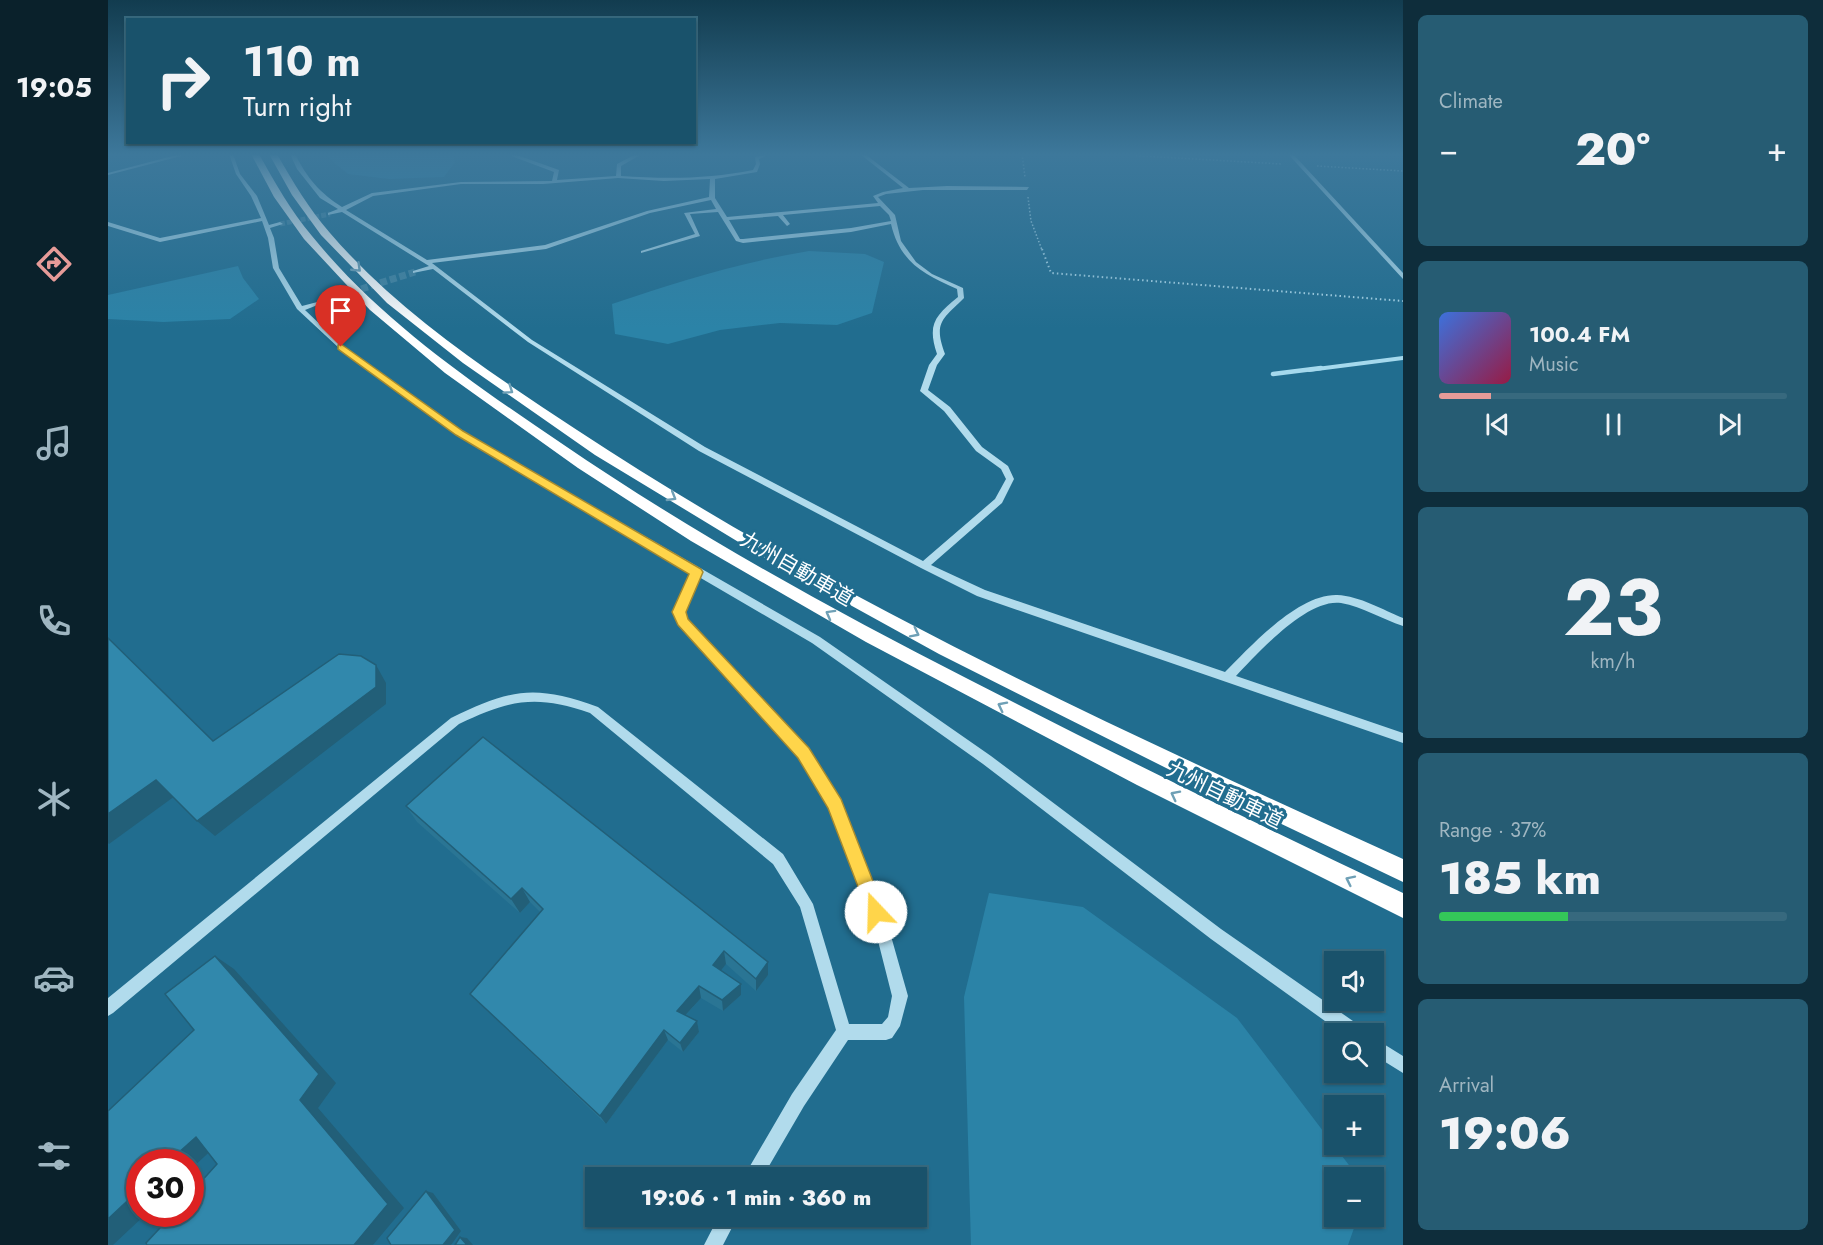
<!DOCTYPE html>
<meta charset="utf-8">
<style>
body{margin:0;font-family:Jost,"Noto Sans JP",sans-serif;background:#265c73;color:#f1f3f6;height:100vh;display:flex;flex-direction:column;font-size:22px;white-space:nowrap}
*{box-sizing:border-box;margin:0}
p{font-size:20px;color:#9fb6c1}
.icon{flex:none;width:33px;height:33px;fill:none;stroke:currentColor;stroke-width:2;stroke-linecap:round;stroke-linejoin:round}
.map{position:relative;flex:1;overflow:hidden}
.side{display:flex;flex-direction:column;gap:15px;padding:15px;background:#0e2d3b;width:420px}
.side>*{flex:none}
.hud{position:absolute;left:18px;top:18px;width:570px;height:126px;border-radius:0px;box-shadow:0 2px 4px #0004,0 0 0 2px #37697e;background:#19526b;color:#f1f3f6;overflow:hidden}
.buttons{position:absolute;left:1216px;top:951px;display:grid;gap:12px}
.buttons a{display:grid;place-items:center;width:60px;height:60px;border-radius:0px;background:#19526b;box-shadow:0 2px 4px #0004,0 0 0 2px #37697e;font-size:30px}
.speed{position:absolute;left:18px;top:1149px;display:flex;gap:12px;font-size:30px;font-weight:700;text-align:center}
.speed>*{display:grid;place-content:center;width:78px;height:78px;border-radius:50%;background:#19526b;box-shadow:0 2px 4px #0004,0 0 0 2px #37697e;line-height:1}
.speed .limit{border:9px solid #d22;background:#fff;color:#111}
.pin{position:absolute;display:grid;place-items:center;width:51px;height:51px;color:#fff;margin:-62px -26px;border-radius:50% 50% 50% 0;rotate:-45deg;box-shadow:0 0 6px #0007}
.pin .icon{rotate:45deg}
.me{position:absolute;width:66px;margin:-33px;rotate:339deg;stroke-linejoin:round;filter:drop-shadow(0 0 4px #0008)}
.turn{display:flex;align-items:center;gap:21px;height:126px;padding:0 18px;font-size:27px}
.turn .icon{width:78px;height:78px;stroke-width:2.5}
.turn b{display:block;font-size:42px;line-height:51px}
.big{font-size:45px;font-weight:800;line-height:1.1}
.side .card{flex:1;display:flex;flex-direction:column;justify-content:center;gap:9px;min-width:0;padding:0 21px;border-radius:9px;background:#265c73}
.side .dial{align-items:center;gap:0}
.dial b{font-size:78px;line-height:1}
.song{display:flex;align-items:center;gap:18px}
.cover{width:72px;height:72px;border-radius:9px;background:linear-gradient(135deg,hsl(220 70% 55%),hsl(340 70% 35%))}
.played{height:6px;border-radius:3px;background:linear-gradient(90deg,#e69b98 15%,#37697e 15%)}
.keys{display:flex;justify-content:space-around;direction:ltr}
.heat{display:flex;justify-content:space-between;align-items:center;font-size:33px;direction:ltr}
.charge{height:9px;border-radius:4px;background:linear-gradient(90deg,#34c759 37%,#37697e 0)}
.trip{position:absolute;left:477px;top:1167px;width:342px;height:60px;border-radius:0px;background:#19526b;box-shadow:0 2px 4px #0004,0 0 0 2px #37697e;font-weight:800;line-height:60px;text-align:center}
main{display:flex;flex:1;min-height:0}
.tabs{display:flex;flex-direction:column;width:108px;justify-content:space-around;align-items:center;background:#0a212b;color:#9fb6c1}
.tabs .icon{width:42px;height:42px}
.tabs .active{color:#e69b98}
.tabs b{font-size:27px;color:#f1f3f6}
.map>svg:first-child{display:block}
.green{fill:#2b83a7}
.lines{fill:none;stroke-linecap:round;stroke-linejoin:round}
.stream-far1{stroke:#a5d9ed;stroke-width:4}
.stream{stroke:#a5d9ed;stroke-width:4.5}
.minor-tunnel-far1{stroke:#4283a0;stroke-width:5;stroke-dasharray:5 2;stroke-linecap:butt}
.minor-tunnel{stroke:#4283a0;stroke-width:7;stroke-dasharray:7 3;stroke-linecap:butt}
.path-far1{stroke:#b1dbec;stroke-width:1.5;stroke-dasharray:1.5 2;stroke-linecap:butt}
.path{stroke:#b1dbec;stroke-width:2;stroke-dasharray:1.5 3;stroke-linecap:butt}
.minor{fill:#b1dbec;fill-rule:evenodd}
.highway{fill:#fff;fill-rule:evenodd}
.wall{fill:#2a7594}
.shaded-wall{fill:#225f78}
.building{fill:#3188ac;stroke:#225f78;stroke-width:1.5}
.oneway{stroke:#6fa0b6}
.route{fill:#ffd54a;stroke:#a68a30;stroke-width:1.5}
.labels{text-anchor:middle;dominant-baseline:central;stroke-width:6;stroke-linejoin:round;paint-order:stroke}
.street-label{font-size:21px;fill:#fff;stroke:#216d8f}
</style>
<main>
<nav class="tabs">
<b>19:05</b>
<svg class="icon active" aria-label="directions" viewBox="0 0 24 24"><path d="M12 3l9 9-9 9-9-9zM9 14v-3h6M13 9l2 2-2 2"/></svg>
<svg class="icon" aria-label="music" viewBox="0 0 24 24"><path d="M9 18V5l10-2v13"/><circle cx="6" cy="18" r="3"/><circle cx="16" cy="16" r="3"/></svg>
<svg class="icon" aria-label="phone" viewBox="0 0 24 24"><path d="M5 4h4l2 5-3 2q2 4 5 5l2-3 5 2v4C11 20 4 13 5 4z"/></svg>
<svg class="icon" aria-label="climate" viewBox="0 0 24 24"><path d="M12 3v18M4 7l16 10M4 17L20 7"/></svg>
<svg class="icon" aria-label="car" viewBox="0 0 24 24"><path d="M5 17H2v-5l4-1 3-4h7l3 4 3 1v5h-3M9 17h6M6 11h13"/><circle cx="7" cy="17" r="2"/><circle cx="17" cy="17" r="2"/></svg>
<svg class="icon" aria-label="filters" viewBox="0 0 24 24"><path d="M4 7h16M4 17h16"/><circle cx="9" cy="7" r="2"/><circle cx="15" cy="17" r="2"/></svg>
</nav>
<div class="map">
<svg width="1295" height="1245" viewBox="0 0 1295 1245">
<rect width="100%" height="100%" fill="#216d8f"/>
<path class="green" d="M216 154H345L347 162 336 177 281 179 240 174Z
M701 251 757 254 776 262 764 313 729 325 672 323 612 330 560 344 507 334 504 304C569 282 633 262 701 251Z
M130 266 135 278 151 299 122 319 55 322 0 319V295Z
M881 893 975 907 1129 1018 1250 1177 1227 1178V1216L1250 1217 1240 1245H863L856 997Z"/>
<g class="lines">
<path class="stream-far1" d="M1201 370 1295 358"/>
<path class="stream" d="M1165 374 1213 368"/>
<path class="minor-tunnel-far1" d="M172 224 222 214"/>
<path class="minor-tunnel" d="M215 301 307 272"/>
<path class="path-far1" d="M914 154 917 177
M1000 154 1174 164
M1209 166 1295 171
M920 197 923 221 934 250"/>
<path class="path" d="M934 249 943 273 1295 301"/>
<path class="minor" d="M72 154H81L0 175V173Z
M121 154H125L132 174 149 196 161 225 172 222 175 224 162 228 166 238 171 268 194 306 217 300V302L197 310 235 346 354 431 712 637 883 756 1113 929 1255 1028 1257 1034H1235L1103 939 875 764 704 643 591 577 576 612 579 620 699 749 732 801 781 929 800 996 792 1026 784 1038 778 1040H740L696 1106 654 1178H635L684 1094 728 1030 692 907 665 864 482 713C427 694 402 700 351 724L5 1013 0 1016V998L343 718C403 689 426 684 490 707L675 854 705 904 741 1024H774L780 1017 784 996 767 929 722 808 691 757 569 622 566 612 583 572 348 435 231 348 189 309 165 268 160 238 154 221 52 242 0 226V222L52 238 153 218 143 196 128 174Z
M182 154H187C199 178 212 193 234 207L264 193 353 182 444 181 446 172 398 154H406L451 170 449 180 508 176 509 164 528 154H534L513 166V176C558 179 601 179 645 170L648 164 647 157 662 154 651 159 652 164 649 172 607 179V198L619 217 770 203 765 196 775 192 795 188 752 154H757L801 188 839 186 921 187 919 190H815L778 194 770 197 787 215 793 241 808 262 824 274 855 288 856 298C835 319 825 322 837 354L829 365 820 390 842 407 874 447 900 466 906 479 894 503 823 565 877 590 1117 672C1143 646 1190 594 1229 595 1252 596 1275 610 1295 618V626C1274 619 1255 607 1233 603 1199 598 1150 653 1128 676L1295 733V743L869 596 813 568 591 451 420 342 325 269 305 273V271L321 266 234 212 220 215V213L230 209 212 198 189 169ZM510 178 556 181 602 179 601 197 539 211 437 245 319 260 238 210 265 196 353 184H435ZM603 200 608 209 576 213 587 234 533 251V253L592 236 582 214 610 212 628 241 635 243 743 232 783 224C792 262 815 274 849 289L850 297C827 316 819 324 829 354L821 365 812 391 836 411 868 451 893 469 898 479 887 499 815 561 597 447 424 340 324 263 438 249 542 213ZM772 206 781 215 783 221 743 228 635 239H632L621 220 670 216 679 226 682 224 675 215Z
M1180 154H1185L1295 273V279Z
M1266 1038 1295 1056V1073L1266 1055Z
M611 1216H630L615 1245H596Z"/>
<path class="highway" d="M143 154H151C167 183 183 211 204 236 272 320 364 383 453 443 583 532 721 608 860 679 1004 753 1149 824 1295 893V918L1029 785 758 642 583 541 470 468 337 373 262 310 196 239 166 197Z
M161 154H169C185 182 201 209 222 233 291 313 381 372 469 430 728 601 1014 731 1295 859V882L1088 783 831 654 657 558 487 455 355 363 279 303 213 235 184 195Z"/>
</g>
<path class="wall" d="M375 737 660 975 648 991 618 964 613 970 633 995 615 1011 593 998 578 1015 589 1021 591 1032 575 1052 560 1040 498 1124 373 1005 362 994 433 913 422 902 412 913 309 822 298 806Z"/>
<path class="shaded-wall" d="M268 665 278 683V704L107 836 89 821Z
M48 780 67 796 1 844 0 843V814Z
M414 888 422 902 412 913 403 899Z
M616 951 618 964 607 978 605 965Z
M107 956 126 969 228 1083 210 1108 296 1208 265 1245H246L192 1100Z
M660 962V975L648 991V979Z
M633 984V995L615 1011 614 1000Z
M591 986 593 998 572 1021 569 1011Z
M589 1021 591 1032 575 1052 572 1043Z
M556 1030 560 1040 498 1124 492 1116Z
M88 1137 111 1143 82 1170V1162H60Z
M32 1189V1214H38L5 1245H0V1219Z
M318 1191 325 1193 353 1231 343 1245H335Z
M352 1237 359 1238 365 1245H359Z"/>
<path class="building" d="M0 638 105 741 231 654 253 656 268 665V687L89 821 48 780 0 814Z
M375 737 660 962 648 979 616 951 605 965 633 984 614 1000 591 986 569 1011 589 1021 572 1043 556 1030 492 1116 362 994 435 909 414 888 403 899 298 806Z
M107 956 211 1074 192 1100 280 1204 246 1245H39L38 1243 65 1214H82V1194L109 1164 88 1137 60 1162H32V1189L0 1219V1111L86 1030 57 994Z
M318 1191 347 1230 335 1245H283L279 1238Z
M352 1237 359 1245H347Z"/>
<defs><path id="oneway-chevron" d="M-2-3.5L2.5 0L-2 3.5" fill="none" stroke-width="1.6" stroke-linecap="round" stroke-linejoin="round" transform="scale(1.5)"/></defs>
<g class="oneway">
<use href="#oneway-chevron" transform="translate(249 268) rotate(44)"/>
<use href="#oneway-chevron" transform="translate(401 390) rotate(35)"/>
<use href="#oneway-chevron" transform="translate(564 497) rotate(31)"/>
<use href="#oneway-chevron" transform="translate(722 614) rotate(-151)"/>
<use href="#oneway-chevron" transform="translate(807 633) rotate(27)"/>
<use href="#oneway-chevron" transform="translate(894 706) rotate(-153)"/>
<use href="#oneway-chevron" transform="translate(1067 795) rotate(-153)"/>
<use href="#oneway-chevron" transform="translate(1242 880) rotate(-154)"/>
</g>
<linearGradient id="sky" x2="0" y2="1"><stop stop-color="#123c4f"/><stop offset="0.47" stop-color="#3d789b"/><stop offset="1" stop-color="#3d789b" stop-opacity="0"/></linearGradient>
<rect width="1295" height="329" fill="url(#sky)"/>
<path class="route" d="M233 344 355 431 593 569 595 572 578 612 580 619 701 748 733 799 777 912 775 918 768 921 762 918 720 808 690 758 570 625 564 612 581 574 348 435 230 349V345Z"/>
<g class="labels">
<g class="street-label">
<text transform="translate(689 569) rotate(30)">九州自動車道</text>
<text transform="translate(1117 795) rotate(26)">九州自動車道</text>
</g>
</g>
</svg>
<div class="buttons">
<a><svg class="icon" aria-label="sound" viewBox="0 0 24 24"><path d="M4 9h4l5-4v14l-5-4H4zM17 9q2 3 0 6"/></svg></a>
<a><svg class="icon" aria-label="search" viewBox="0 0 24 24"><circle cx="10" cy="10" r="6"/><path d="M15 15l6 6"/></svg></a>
<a>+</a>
<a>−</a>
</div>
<div class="speed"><div class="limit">30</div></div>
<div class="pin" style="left:233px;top:347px;background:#d93025"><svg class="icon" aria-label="arrive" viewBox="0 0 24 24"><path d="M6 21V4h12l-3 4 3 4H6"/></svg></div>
<svg class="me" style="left:768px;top:912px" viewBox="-20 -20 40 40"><circle r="19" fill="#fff"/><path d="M0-13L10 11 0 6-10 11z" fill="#ffd54a"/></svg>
<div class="trip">19:06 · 1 min · 360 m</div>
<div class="hud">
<div class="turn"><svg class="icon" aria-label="right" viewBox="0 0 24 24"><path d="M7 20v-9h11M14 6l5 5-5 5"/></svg><div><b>110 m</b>Turn right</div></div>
</div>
</div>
<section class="side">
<div class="card"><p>Climate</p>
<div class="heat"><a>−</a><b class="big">20°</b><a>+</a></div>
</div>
<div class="card">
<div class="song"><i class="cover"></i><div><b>100.4 FM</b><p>Music</p></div></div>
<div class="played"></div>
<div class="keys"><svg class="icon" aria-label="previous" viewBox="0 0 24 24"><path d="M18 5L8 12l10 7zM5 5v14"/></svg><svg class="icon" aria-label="pause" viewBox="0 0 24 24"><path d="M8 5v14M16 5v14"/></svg><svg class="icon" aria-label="next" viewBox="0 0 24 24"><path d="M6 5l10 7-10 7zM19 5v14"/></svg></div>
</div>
<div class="card dial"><b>23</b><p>km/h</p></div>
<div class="card"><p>Range · 37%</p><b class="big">185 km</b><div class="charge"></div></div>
<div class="card"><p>Arrival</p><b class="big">19:06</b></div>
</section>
</main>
